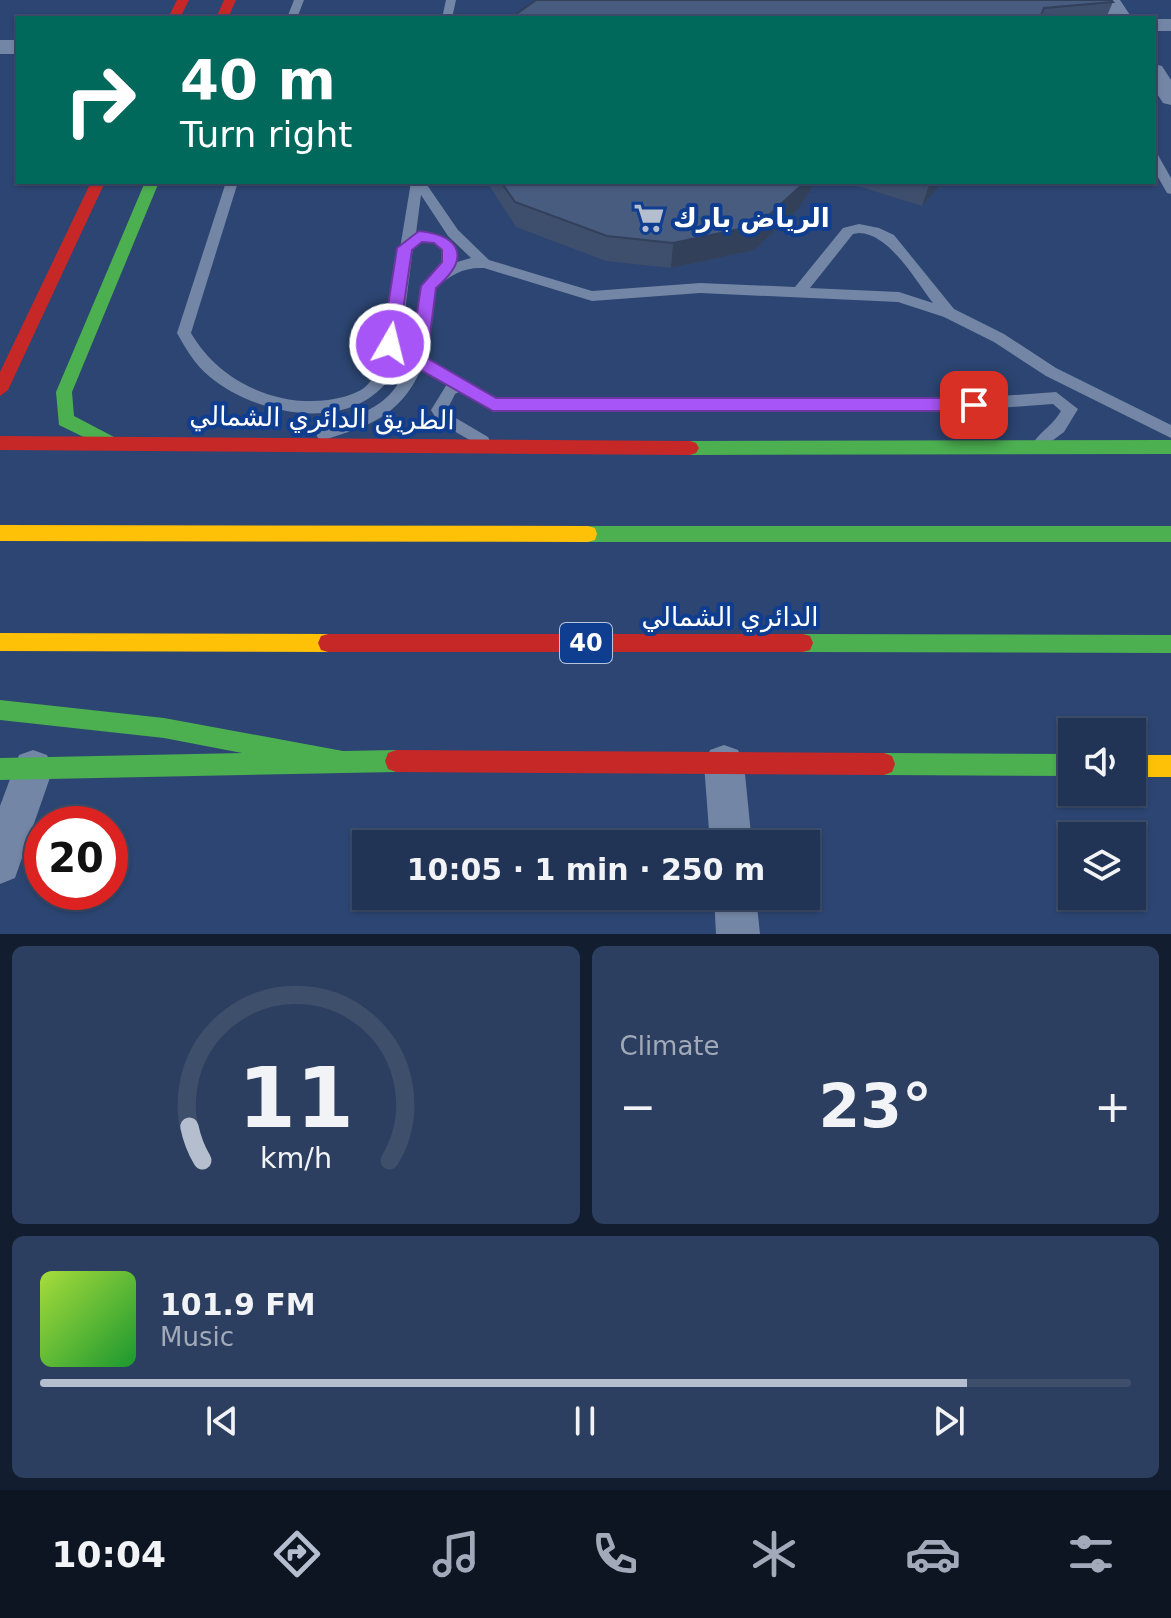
<!DOCTYPE html>
<meta charset="utf-8">
<style>
body{margin:0;font-family:"DejaVu Sans","Noto Naskh Arabic",sans-serif;background:#2d3f60;color:#f1f3f6;height:100vh;display:flex;flex-direction:column;font-size:30px;white-space:nowrap}
*{box-sizing:border-box;margin:0}
p{font-size:26px;color:#a2aab9}
.icon{flex:none;width:44px;height:44px;fill:none;stroke:currentColor;stroke-width:2;stroke-linecap:round;stroke-linejoin:round}
.map{position:relative;height:934px;overflow:hidden}
.details{display:flex;flex-direction:column;gap:12px;padding:12px;background:#121d2f;flex:1}
.details>*{flex:none}
.banner{position:absolute;left:16px;top:16px;width:1140px;height:168px;border-radius:0px;box-shadow:0 2px 6px #0004,0 0 0 2px #3e4f6c;background:#00695c;color:#fff;overflow:hidden}
.fabs{position:absolute;left:1058px;top:718px;display:grid;gap:16px}
.fabs a{display:grid;place-items:center;width:88px;height:88px;border-radius:0px;background:#213456;box-shadow:0 2px 6px #0004,0 0 0 2px #3e4f6c;font-size:40px}
.speed{position:absolute;left:24px;top:806px;display:flex;gap:16px;font-size:40px;font-weight:700;text-align:center}
.speed>*{display:grid;place-content:center;width:104px;height:104px;border-radius:50%;background:#213456;box-shadow:0 2px 6px #0004,0 0 0 2px #3e4f6c;line-height:1}
.speed .limit{border:12px solid #d22;background:#fff;color:#111}
.pin{position:absolute;display:grid;place-items:center;width:68px;height:68px;color:#fff;margin:-34px;border-radius:16px;box-shadow:0 4px 12px #0006}
.me{position:absolute;width:88px;margin:-44px;rotate:8deg;stroke-linejoin:round;filter:drop-shadow(0 0 6px #0008)}
.turn{display:flex;align-items:center;gap:28px;height:168px;padding:0 32px;font-size:36px}
.turn .icon{width:104px;height:104px;stroke-width:2.5}
.turn b{display:block;font-size:56px;line-height:68px}
.big{font-size:60px;font-weight:700;line-height:1.1}
.details .card{flex:1;display:flex;flex-direction:column;justify-content:center;gap:12px;min-width:0;padding:0 28px;border-radius:12px;background:#2d3f60}
.details .dial{align-items:center;gap:0}
.dial svg{height:208px;overflow:visible;fill:none;stroke:#3e4f6c;stroke-width:7;stroke-linecap:round;text-anchor:middle}
.dial text{fill:#f1f3f6;stroke:none}
.song{display:flex;align-items:center;gap:24px}
.cover{width:96px;height:96px;border-radius:12px;background:linear-gradient(135deg,hsl(80 70% 55%),hsl(130 70% 35%))}
.played{height:8px;border-radius:4px;background:linear-gradient(90deg,#b5bece 85%,#3e4f6c 85%)}
.keys{display:flex;justify-content:space-around;direction:ltr}
.heat{display:flex;justify-content:space-between;align-items:center;font-size:44px;direction:ltr}
.details .tiles{flex:1;display:grid;gap:12px;grid-template-columns:1fr 1fr}
.card:last-child{grid-column:span 2}
.trip{position:absolute;left:352px;top:830px;width:468px;height:80px;border-radius:0px;background:#213456;box-shadow:0 2px 6px #0004,0 0 0 2px #3e4f6c;font-weight:700;line-height:80px;text-align:center}
.dock{display:flex;height:128px;justify-content:space-around;align-items:center;background:#0d1522;color:#a2aab9}
.dock .icon{width:56px;height:56px}
.dock .current{color:#b5bece}
.dock b{font-size:36px;color:#f1f3f6}
.map>svg:first-child{display:block}
.lines{fill:none;stroke-linecap:round;stroke-linejoin:round}
.lane{fill:#7386a5;fill-rule:evenodd}
.street{fill:#7386a5;fill-rule:evenodd}
.fast{fill:#4caf50;fill-rule:evenodd}
.slow{fill:#ffc107;fill-rule:evenodd}
.jam{fill:#c62828;fill-rule:evenodd}
.wall{fill:#3e4f6e}
.shaded-wall{fill:#32405a}
.building{fill:#485c80;stroke:#32405a;stroke-width:2}
.route{fill:#a855f7;stroke:#6d37a1;stroke-width:2}
.labels{text-anchor:middle;dominant-baseline:central;stroke-width:8;stroke-linejoin:round;paint-order:stroke}
.shield{fill:#0f3d8f;stroke:#b7c5dd;stroke-width:2}
.shield-label{font-size:24px;font-weight:bold;fill:#fff}
.poi-label{font-size:26px;font-weight:bold;fill:#fff;stroke:#0f3d8f;text-anchor:start}
.street-label{font-size:26px;fill:#fff;stroke:#0f3d8f}
</style>
<div class="map">
<svg width="1171" height="934" viewBox="0 0 1171 934">
<rect width="100%" height="100%" fill="#2c4572"/>
<g class="lines">
<path class="lane" d="M294 0H304L297 18H287Z
M446 0H456L452 18H442Z
M1154 154 1158 155 1171 178V194L1167 193 1154 170Z
M226 182H238L191 333C218 380 274 407 328 400 340 398 354 395 364 388 370 383 375 375 380 369L411 182H425L458 230 489 260 592 291 700 283 795 287 843 228 859 224 879 228 894 235 954 309 1004 334 1056 368 1171 425V438L1046 376 994 342 944 317 898 302 700 293 592 301 484 268C463 267 451 275 436 288L426 359 495 398 946 400 1056 392 1078 409 1064 432 1041 449 1035 447 1033 443C1041 431 1054 424 1061 411L1053 404 946 412 493 410 459 392 455 394 447 410 449 414 488 437 490 441 488 445 482 447 438 422 431 410 447 384 421 370C398 417 371 425 324 440L318 438 316 434 318 430C383 408 405 398 416 327 418 315 417 296 423 285 431 268 444 276 442 251L434 243 422 241 413 248C410 270 400 362 392 375 353 435 257 416 210 377 195 365 186 349 177 333ZM421 195 448 236 471 258 457 262C455 237 438 231 416 233ZM859 233C890 234 915 280 933 303L899 292 810 288 853 234Z"/>
<path class="street" d="M1100 0H1120L1132 18H1110Z
M1154 19H1171V31H1154Z
M0 40H18V54H0Z
M1154 64 1162 66 1171 80V105L1163 103 1154 89Z
M724 745 738 750 744 764 752 844H710L704 764 710 750Z
M33 750 47 755 53 769 15 878 0 884V806L19 755Z
M714 896H756L760 934H716Z"/>
<path class="fast" d="M145 182H159L72 392 74 416 114 437 117 442 114 447 108 449 59 425 56 392Z
M1171 440V454L690 455 684 453 681 448 684 443 690 441Z
M588 526H1171V542H588L581 540 579 534 581 528Z
M803 634 1171 635V653L803 652 796 650 793 643 796 636Z
M0 700 164 718 343 751 396 750 404 753 407 761 404 769 396 772 0 780V758L242 753 164 738 0 720Z
M884 753 1072 754V776L884 775 876 772 873 764 876 756Z"/>
<path class="slow" d="M0 525 588 526 595 528 597 534 595 540 588 542 0 541Z
M0 633 328 634 335 636 338 643 335 650 328 652 0 651Z
M1132 755H1171V777H1132Z"/>
<path class="jam" d="M177 0H189L180 18H168Z
M224 0H236L228 18H216Z
M91 182H105L8 390 0 396V372Z
M0 436 690 441 696 443 699 448 696 453 690 455 0 450Z
M328 634H803L810 636 813 643 810 650 803 652H328L321 650 318 643 321 636Z
M396 750 884 753 892 756 895 764 892 772 884 775 396 772 388 769 385 761 388 753Z"/>
</g>
<path class="wall" d="M1113 2 1106 18H511Z
M487 182H816L798 209 754 250 671 268 606 261 516 227Z
M845 182H943L922 206Z"/>
<path class="shaded-wall" d="M805 182H816L798 209 754 250 671 268 673 243Z
M930 182H943L922 206Z"/>
<path class="building" d="M536 0H1111L1113 2 1044 8 1040 18H511Z
M501 182H805L758 225 673 243 607 236 515 202Z"/>
<path class="route" d="M419 231C463 236 470 259 436 288L427 358 496 398H974L983 405 974 411H493L412 365 410 361 421 286 442 262V250L434 243 422 242 412 250 398 344 390 350 382 344 397 248Z"/>
<defs>
<g id="supermarket-bare" transform="scale(2.4)"><path d="M-6-5.5h2.5l.6 2H6L4.5 2H-2.5L-4.4-4H-6ZM-1.5 3.2a1.3 1.3 0 1 0 .1 0ZM3 3.2a1.3 1.3 0 1 0 .1 0Z" fill="#b5bece" stroke="#0f3d8f" stroke-width="2.5" paint-order="stroke"/></g>
</defs>
<g fill-rule="evenodd">
<use href="#supermarket-bare" x="649" y="218"/>
</g>
<g class="labels">
<rect class="shield" x="560" y="623" width="52" height="40" rx="6"/>
<g class="shield-label">
<text x="586" y="643">40</text>
</g>
<g class="poi-label">
<text x="673" y="218">الرياض بارك</text>
</g>
<g class="street-label">
<text transform="translate(322 418) rotate(1)">الطريق الدائري الشمالي</text>
<text x="730" y="617">الدائري الشمالي</text>
</g>
</g>
</svg>
<div class="fabs">
<a><svg class="icon" aria-label="sound" viewBox="0 0 24 24"><path d="M4 9h4l5-4v14l-5-4H4zM17 9q2 3 0 6"/></svg></a>
<a><svg class="icon" aria-label="layers" viewBox="0 0 24 24"><path d="M12 4l9 5-9 5-9-5zM3 14l9 5 9-5"/></svg></a>
</div>
<div class="speed"><div class="limit">20</div></div>
<div class="pin" style="left:974px;top:405px;background:#d93025"><svg class="icon" aria-label="arrive" viewBox="0 0 24 24"><path d="M6 21V4h12l-3 4 3 4H6"/></svg></div>
<svg class="me" style="left:390px;top:344px" viewBox="-20 -20 40 40"><circle r="17" fill="#a855f7" stroke="#fff" stroke-width="3"/><path d="M0-11L8 9 0 5-8 9z" fill="#fff"/></svg>
<div class="trip">10:05 · 1 min · 250 m</div>
<div class="banner">
<div class="turn"><svg class="icon" aria-label="right" viewBox="0 0 24 24"><path d="M7 20v-9h11M14 6l5 5-5 5"/></svg><div><b>40 m</b>Turn right</div></div>
</div>
</div>
<section class="details">
<div class="tiles">
<div class="card dial"><svg viewBox="0 0 100 80">
<path d="M14 69A42 42 0 1 1 86 69"/>
<path d="M14 69A42 42 0 0 1 9 56" stroke="#b5bece"/>
<text x="50" y="56" font-size="32" font-weight="700">11</text>
<text x="50" y="72" font-size="11">km/h</text>
</svg></div>
<div class="card"><p>Climate</p>
<div class="heat"><a>−</a><b class="big">23°</b><a>+</a></div>
</div>
<div class="card">
<div class="song"><i class="cover"></i><div><b>101.9 FM</b><p>Music</p></div></div>
<div class="played"></div>
<div class="keys"><svg class="icon" aria-label="previous" viewBox="0 0 24 24"><path d="M18 5L8 12l10 7zM5 5v14"/></svg><svg class="icon" aria-label="pause" viewBox="0 0 24 24"><path d="M8 5v14M16 5v14"/></svg><svg class="icon" aria-label="next" viewBox="0 0 24 24"><path d="M6 5l10 7-10 7zM19 5v14"/></svg></div>
</div>
</div>
</section>
<nav class="dock">
<b>10:04</b>
<svg class="icon current" aria-label="directions" viewBox="0 0 24 24"><path d="M12 3l9 9-9 9-9-9zM9 14v-3h6M13 9l2 2-2 2"/></svg>
<svg class="icon" aria-label="music" viewBox="0 0 24 24"><path d="M9 18V5l10-2v13"/><circle cx="6" cy="18" r="3"/><circle cx="16" cy="16" r="3"/></svg>
<svg class="icon" aria-label="phone" viewBox="0 0 24 24"><path d="M5 4h4l2 5-3 2q2 4 5 5l2-3 5 2v4C11 20 4 13 5 4z"/></svg>
<svg class="icon" aria-label="climate" viewBox="0 0 24 24"><path d="M12 3v18M4 7l16 10M4 17L20 7"/></svg>
<svg class="icon" aria-label="car" viewBox="0 0 24 24"><path d="M5 17H2v-5l4-1 3-4h7l3 4 3 1v5h-3M9 17h6M6 11h13"/><circle cx="7" cy="17" r="2"/><circle cx="17" cy="17" r="2"/></svg>
<svg class="icon" aria-label="filters" viewBox="0 0 24 24"><path d="M4 7h16M4 17h16"/><circle cx="9" cy="7" r="2"/><circle cx="15" cy="17" r="2"/></svg>
</nav>
